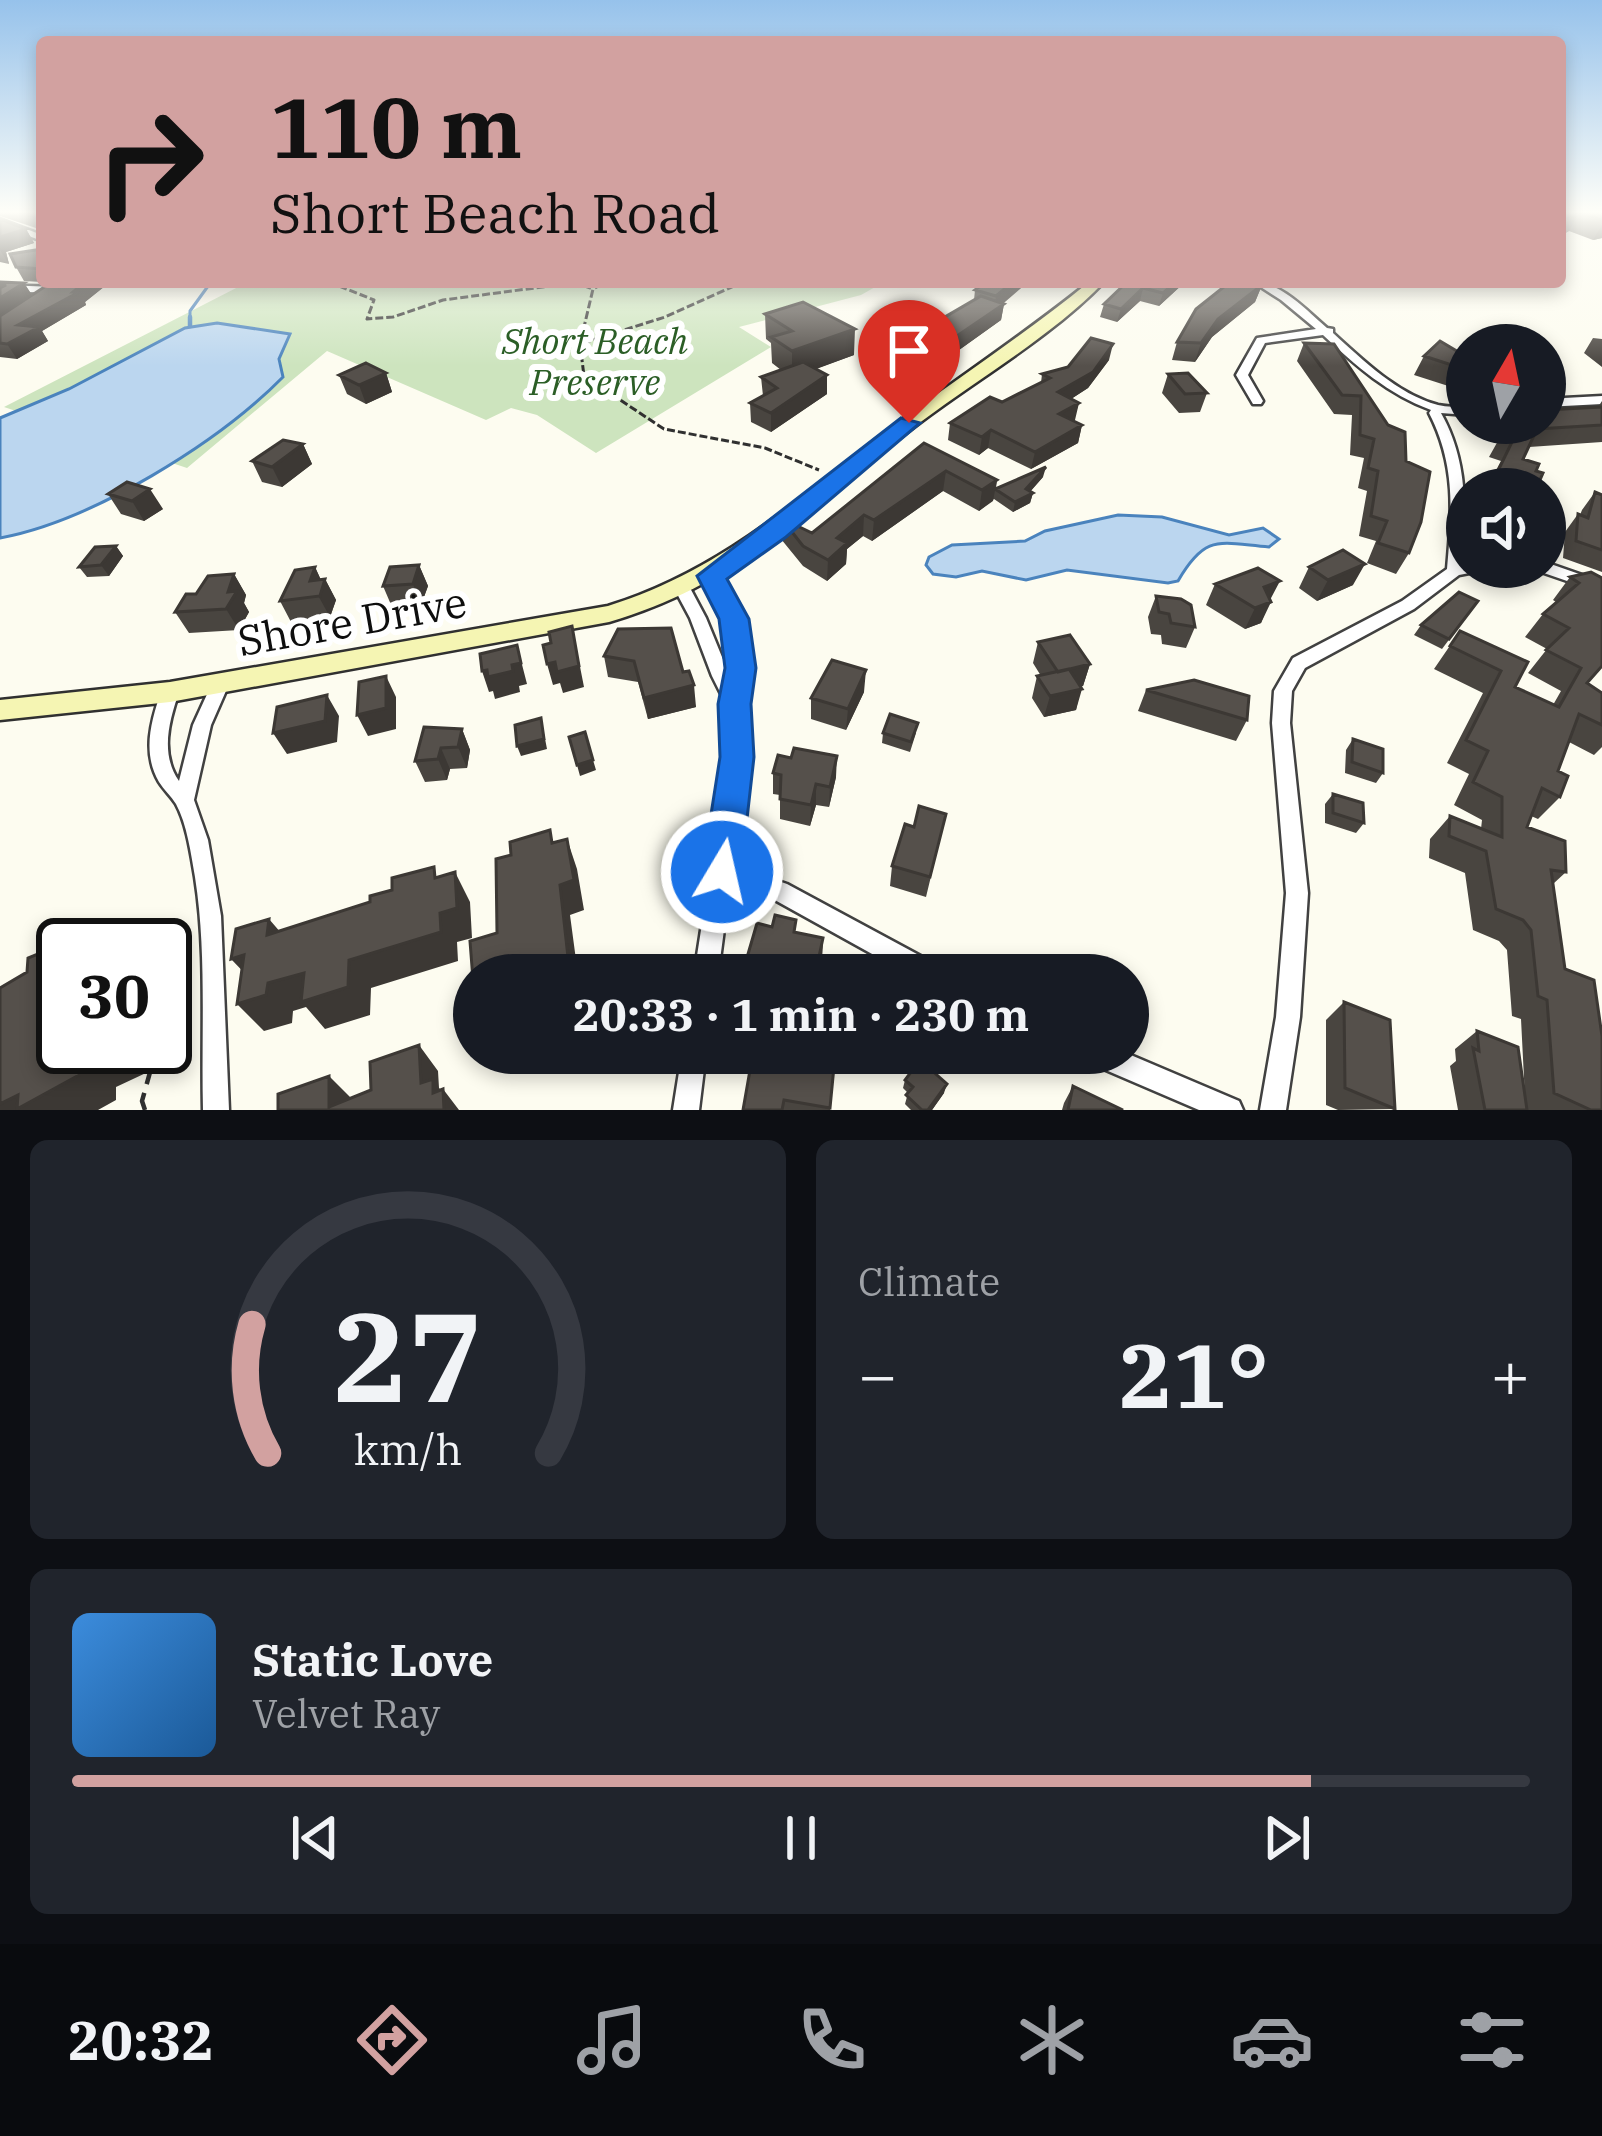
<!DOCTYPE html>
<meta charset="utf-8">
<style>
body{margin:0;font-family:"IBM Plex Serif",serif;background:#20242c;color:#f1f3f6;height:100vh;display:flex;flex-direction:column;font-size:45px;white-space:nowrap}
*{box-sizing:border-box;margin:0}
p{font-size:39px;color:#9ea1a6}
.icon{flex:none;width:66px;height:66px;fill:none;stroke:currentColor;stroke-width:2;stroke-linecap:round;stroke-linejoin:round}
.map{position:relative;height:1110px;overflow:hidden}
.panel{display:flex;flex-direction:column;gap:30px;padding:30px;background:#0d0f14;flex:1}
.panel>*{flex:none}
.banner{position:absolute;left:36px;top:36px;width:1530px;height:252px;border-radius:12px;box-shadow:0 6px 18px #0003;background:#d2a1a0;color:#111;overflow:hidden}
.needle{width:78px;rotate:9deg}
.fabs{position:absolute;left:1446px;top:324px;display:grid;gap:24px}
.fabs a{display:grid;place-items:center;width:120px;height:120px;border-radius:50%;background:#171b24;box-shadow:0 6px 18px #0003;font-size:60px}
.speed{position:absolute;left:36px;top:918px;display:flex;gap:24px;font-size:60px;font-weight:700;text-align:center}
.speed>*{display:grid;place-content:center;width:156px;height:156px;border-radius:50%;background:#171b24;box-shadow:0 6px 18px #0003;line-height:1}
.speed .limit{border:6px solid #111;border-radius:18px;background:#fff;color:#111}
.pin{position:absolute;display:grid;place-items:center;width:102px;height:102px;color:#fff;margin:-123px -51px;border-radius:50% 50% 50% 0;rotate:-45deg;box-shadow:0 0 12px #0007}
.pin .icon{rotate:45deg}
.me{position:absolute;width:132px;margin:-66px;rotate:9deg;stroke-linejoin:round;filter:drop-shadow(0 0 9px #0008)}
.turn{display:flex;align-items:center;gap:42px;height:252px;padding:0 36px;font-size:54px}
.turn .icon{width:156px;height:156px;stroke-width:2.5}
.turn b{display:block;font-size:84px;line-height:102px}
.big{font-size:90px;font-weight:700;line-height:1.1}
.panel .widget{flex:1;display:flex;flex-direction:column;justify-content:center;gap:18px;min-width:0;padding:0 42px;border-radius:18px;background:#20242c}
.panel .dial{align-items:center;gap:0}
.dial svg{height:312px;overflow:visible;fill:none;stroke:#363941;stroke-width:7;stroke-linecap:round;text-anchor:middle}
.dial text{fill:#f1f3f6;stroke:none}
.song{display:flex;align-items:center;gap:36px}
.cover{width:144px;height:144px;border-radius:18px;background:linear-gradient(135deg,hsl(210 70% 55%),hsl(210 70% 35%))}
.played{height:12px;border-radius:6px;background:linear-gradient(90deg,#d2a1a0 85%,#363941 85%)}
.keys{display:flex;justify-content:space-around;direction:ltr}
.heat{display:flex;justify-content:space-between;align-items:center;font-size:66px;direction:ltr}
.panel .tiles{flex:1;display:grid;gap:30px;grid-template-columns:1fr 1fr}
.widget:last-child{grid-column:span 2}
.trip{position:absolute;left:453px;top:954px;width:696px;height:120px;border-radius:60px;background:#171b24;box-shadow:0 6px 18px #0003;font-weight:700;line-height:120px;text-align:center}
.menu{display:flex;height:192px;justify-content:space-around;align-items:center;background:#090b0e;color:#9ea1a6}
.menu .icon{width:84px;height:84px}
.menu .on{color:#d2a1a0}
.menu b{font-size:54px;color:#f1f3f6}
.map>svg:first-child{display:block}
.green{fill:#cde4be}
.water{fill:#bbd6ef;stroke:#4a83bd;stroke-width:3}
.lines{fill:none;stroke-linecap:round;stroke-linejoin:round}
.stream-far1{stroke:#4a83bd;stroke-width:3}
.stream{stroke:#4a83bd;stroke-width:4.5}
.minor-casing{stroke:#414141;stroke-width:5}
.secondary-casing{stroke:#303030;stroke-width:5}
.path-far1{stroke:#303030;stroke-width:3;stroke-dasharray:8 3;stroke-linecap:butt}
.path{stroke:#303030;stroke-width:4.5;stroke-dasharray:18 9;stroke-linecap:butt}
.minor{fill:#fff;fill-rule:evenodd}
.secondary{fill:#f5f5b3;fill-rule:evenodd}
.wall{fill:#494540}
.shaded-wall{fill:#3c3834}
.building{fill:#55504b;stroke:#3c3834;stroke-width:3}
.route{fill:#1a73e8;stroke:#114b97;stroke-width:3}
.labels{text-anchor:middle;dominant-baseline:central;stroke-width:12;stroke-linejoin:round;paint-order:stroke}
.far-park-label{font-size:36px;font-style:italic;fill:#2b5e26;stroke:#fff}
.street-label{font-size:42px;fill:#0e0e0e;stroke:#fff}
</style>
<div class="map">
<svg width="1602" height="1110" viewBox="0 0 1602 1110">
<rect width="100%" height="100%" fill="#fdfcf0"/>
<path class="green" d="M237 282H884L861 295 739 327 771 347 596 453 537 415 511 408 486 420 327 351 187 468 4 407 242 285Z"/>
<path class="water" d="M217 323 290 334 279 359 283 377C218 443 92 521 0 538V418L69 389 185 328Z
M1118 515 1162 517 1229 535 1263 528 1279 539 1269 547C1219 543 1206 533 1178 581L1168 583 1067 570 1026 580 982 571 956 577 933 574 926 565 929 557 952 545 1025 541 1045 531Z"/>
<g class="lines">
<path class="stream-far1" d="M190 320V311L211 282"/>
<path class="stream" d="M190 317V326"/>
<g class="minor-casing">
<path id="minor" d="M0 219 42 235V241L0 225Z
M1253 282C1281 282 1307 311 1327 328L1333 329V333C1363 360 1397 394 1438 405 1447 407 1457 407 1467 407V415L1441 413C1468 461 1466 510 1462 564L1467 563V567H1483L1480 571 1459 575 1414 609 1305 668 1292 691 1290 723 1308 893 1300 1017 1286 1110H1260L1276 1017 1286 893 1272 723 1274 691 1293 658 1402 601 1447 569C1452 512 1456 465 1429 413L1431 410C1388 394 1356 366 1323 335L1265 343 1248 375 1263 401 1261 404H1253L1236 375 1257 338 1316 329 1281 300Z
M0 285 57 287 62 290 57 293 0 291Z
M1602 396V404L1545 407V399Z
M1545 562 1602 582V593L1538 571 1535 567H1545Z
M711 571 716 572 742 619 750 668 744 704 746 757 732 865 787 884 941 967 945 975H910L773 899 730 884 718 975H694L728 757 726 704 712 676 690 618 675 590 677 586H689L706 618 731 679C737 640 720 608 703 576Z
M220 677 226 679 229 684 211 725 194 800 208 840 221 916 229 1110H203C201 1033 207 953 195 877 191 854 187 824 176 804 171 796 164 790 159 782 142 753 151 721 161 692L164 687 170 685 176 687 179 692C169 721 160 754 179 781L193 725 214 679Z
M682 1053H706L699 1110H673Z
M1084 1053H1126L1239 1101 1243 1110H1199L1087 1062Z"/>
</g>
<g class="secondary-casing">
<path id="secondary" d="M1089 282H1104C1052 336 982 376 922 421 814 502 745 582 609 622L170 702 0 720V700L170 682 608 606C727 569 805 492 903 419 965 373 1029 331 1089 282Z"/>
</g>
<path class="path-far1" d="M329 282 374 300 367 319 393 317 443 300 573 283
M573 282 593 289 580 344 584 376 664 429 765 448 819 470
M595 288 605 282
M583 343 665 317 743 282"/>
<path class="path" d="M145 1110 142 1101 157 1047"/>
<use href="#minor" class="minor"/>
<use href="#secondary" class="secondary"/>
</g>
<path class="wall" d="M0 211H42V230L0 216Z
M1560 211H1602V238L1593 240 1569 231 1560 236Z
M0 219 26 229 34 243 6 252 9 264 0 262Z
M42 249V282L24 281 16 267Z
M0 282 24 283 32 295 52 282H48H110L85 302 86 305 42 331 48 341 17 359 0 357Z
M986 282 1004 304 1001 320 952 355 924 344 926 328 974 300 975 290Z
M1127 282H1185L1159 306 1140 301 1117 322 1100 317 1104 304Z
M1262 285 1255 302 1212 337 1195 362 1172 360 1177 342Z
M765 314 854 355 815 369 827 394 771 432 751 422 750 403 763 396 761 377 781 370 772 363 771 343 766 339Z
M1593 338 1602 339V367L1584 353Z
M1304 343 1334 344 1388 425 1409 553 1396 574 1367 563 1376 541 1359 536 1367 491 1358 488 1364 458 1350 455 1352 415 1334 414 1297 361Z
M1424 356 1467 357V392L1414 375Z
M1109 360 1088 388 1071 399 1079 403 1073 421 1082 425 1078 443 1031 469 988 448 979 455 948 440 950 423 1002 402 1041 383 1042 374Z
M386 373 392 392 366 404 347 394 339 375Z
M1168 374 1207 393 1200 412 1179 413 1162 393Z
M1602 401V442L1529 447 1523 459 1536 471V489H1482L1490 476H1493L1501 461 1489 457 1508 423H1545L1598 407Z
M924 443 997 480 996 488 1043 477 1030 492 1033 493 1030 503 1013 512 994 499 979 511 943 491 872 541 863 536 847 549 846 564 827 581 803 566 781 539V518L812 533Z
M303 444 312 464 282 487 262 482 252 461Z
M1595 492 1602 495V572L1563 558 1565 532 1578 514 1580 515 1582 510Z
M108 494 163 509 144 521 121 514Z
M116 546 123 556 109 576 87 577 79 567Z
M419 565 428 586 421 605 392 607 383 586Z
M315 567 321 580 325 579 336 600 330 617 291 622 280 601Z
M1309 567 1353 585 1317 601 1299 588Z
M1591 572 1587 683 1602 693V747L1594 755 1569 742 1558 771 1560 797 1538 819 1531 816 1527 827 1566 872 1553 884 1565 969 1602 1110H1458L1450 1066 1456 1061 1455 1049 1477 1031 1525 1098 1521 1019 1512 1016 1507 950 1499 941 1473 930 1465 873 1429 858 1430 839 1450 816 1481 829 1482 820 1454 805 1469 774 1447 763 1483 693 1434 669 1460 631 1528 662 1515 687 1553 705 1561 691 1528 673 1547 649 1525 637 1543 614 1556 602 1553 600 1570 577Z
M234 574 246 595 244 603 249 612 239 630 189 633 175 612 196 594Z
M1215 584 1270 600 1261 623 1245 629 1206 605Z
M1156 596 1195 627 1186 648 1162 644 1161 635 1151 634 1148 617Z
M1478 601 1442 649 1414 635 1421 625Z
M618 629 683 672 696 707 648 719 638 682 608 677 604 656Z
M1038 642 1090 664 1083 686H1081L1076 710 1044 717 1032 698 1037 676H1041L1033 663Z
M1146 690 1247 720 1236 741 1138 711Z
M864 692 846 730 811 719V698Z
M462 729 470 750 467 768 450 769 447 780 425 782 415 761Z
M883 733H916L910 752 882 743Z
M1353 739 1383 773 1376 783 1345 773 1346 750Z
M773 773 836 777 829 807 816 805 810 826 780 819V795L773 794Z
M1333 794 1364 823 1356 833 1325 823V804Z
M946 814 926 897 890 886 892 866 914 827Z
M796 932 823 938 822 958 818 975H747L746 961Z
M1344 1002 1395 1109 1338 1110 1326 1105V1020Z
M835 1056 830 1110H743Z
M905 1080 944 1093 932 1110H911L905 1104 908 1093 903 1088Z
M1073 1086 1123 1110H1062L1064 1103Z"/>
<path class="shaded-wall" d="M1579 212 1569 231 1560 236V222Z
M1602 225V238L1593 240Z
M26 229 34 243 6 252 9 264 0 250V237Z
M85 282H110L85 302 86 305 42 331 48 341 17 359 7 344 18 325Z
M1013 282H1028L998 308 1004 304 1001 320 952 355 954 338 994 311 996 296Z
M1175 282H1185L1159 306 1163 293Z
M24 283 33 297 0 318V298Z
M1262 285 1255 302 1212 337 1195 362 1201 343 1218 319Z
M1143 288 1140 301 1117 322 1121 309Z
M855 329 854 355 792 378V351Z
M1113 344 1109 360 1088 388 1054 410 1058 392Z
M386 373 392 392 366 404 359 385Z
M827 375V394L771 432V413Z
M1079 403 1075 420 1055 431 1059 414Z
M1082 425 1078 443 1031 469 1035 452Z
M991 430 988 448 979 455 982 437Z
M303 444 312 464 282 487 272 467Z
M1046 467 1043 477 1025 497 1033 493 1030 503 1013 512 1015 502Z
M946 471 943 491 872 541 874 520Z
M997 480 993 501 979 511 982 490Z
M150 489 163 509 144 521 132 501Z
M864 515 863 536 847 549 846 564 827 581 828 560 837 538Z
M116 546 123 556 109 576 101 565Z
M1365 564 1353 585 1317 601 1328 580Z
M419 565 428 586 421 605 413 584Z
M315 567 323 585 325 579 336 600 330 617 310 581Z
M234 574 246 595 244 603 249 612 239 630 226 609 228 592Z
M1280 581 1269 602 1254 609 1264 587Z
M1271 602 1261 623 1245 629 1255 608Z
M572 626 584 687 563 693 560 683 553 685 547 664Z
M517 645 527 684 519 686 520 692 495 699 493 691 489 692 482 671 512 665Z
M1090 664 1083 686 1052 693 1058 672Z
M866 670 864 692 846 730 848 709Z
M386 676 396 697V729L368 736 357 715Z
M694 685 696 707 648 719 644 698Z
M1082 689 1076 710 1044 717 1050 696Z
M327 695 339 716 337 742 287 754 273 733Z
M541 718 547 749 521 756 517 746Z
M462 729 470 750 467 768 458 747Z
M441 748 450 769 447 780 438 759Z
M837 756 836 777 829 807 830 787Z
M593 760 596 770 580 776 577 765Z
M816 784V805L810 826 811 805Z
M567 839 577 869 584 910 570 915 578 975H547L546 964Z
M455 872 470 902 472 938 457 942 458 961 371 988 370 1015 325 1029 306 1007 293 1011 292 1023 264 1031 237 1004 258 987 231 959 244 955 349 960 440 913Z
M269 919 294 948 267 935Z
M823 938 822 958 818 975H815Z
M419 1045 438 1071 439 1088 443 1092V1089L459 1110H444L421 1083Z
M112 1047H148V1072L116 1087V1100L98 1110H0V1104Z
M485 1053H579L580 1056 545 1068 538 1053 494 1068Z
M329 1076 354 1101 329 1107Z
M947 1084 944 1093 932 1110H928Z"/>
<path class="building" d="M16 211H42V224L39 225 36 217Z
M1560 211H1602V220L1579 212 1560 222Z
M0 219 26 229 0 237Z
M42 249V269L16 267 10 254Z
M0 282 24 283 0 298V288L6 285H0Z
M52 282H85L73 292H79L18 325 39 327 7 344 0 343V316Z
M986 282H1013L996 296 975 290Z
M1127 282H1175L1163 293 1143 288 1121 309 1104 304Z
M1230 282H1256L1262 285 1218 319 1201 343 1177 342 1196 309Z
M981 296 1004 304 954 338 926 328Z
M803 302 855 329 792 351 771 337 792 331 765 314Z
M1091 338 1113 344 1093 372 1058 392 1079 403 1059 414 1082 425 1035 452 991 430 982 437 950 423 990 397 1002 402 1050 378 1042 374 1068 367Z
M1440 341 1467 357V370L1424 356Z
M1304 343 1334 344 1388 425 1405 432 1406 461 1430 472 1421 522 1409 553 1378 543 1387 521 1371 516 1378 471 1368 468 1374 439 1360 435 1361 396 1342 395Z
M803 362 827 375 771 413 750 403 777 388 761 377Z
M366 363 386 373 359 385 339 375Z
M1188 373 1207 393 1185 394 1168 374Z
M1602 407V425L1537 429 1523 459 1539 464 1536 471 1543 473 1536 489H1488L1490 476 1495 477 1512 442 1501 439 1509 423H1545V410Z
M283 440 303 444 272 467 252 461Z
M924 443 997 480 982 490 946 471 874 520 864 515 837 538 847 543 828 560 803 546 781 518 812 533Z
M1046 467 1026 489 1033 493 1015 502 995 489Z
M127 482 150 489 132 501 108 494Z
M1595 492 1602 495V550L1576 541 1578 514 1588 518Z
M116 546 101 565 79 567 95 547Z
M1343 550 1365 564 1328 580 1309 567Z
M419 565 413 584 383 586 390 567Z
M315 567 310 581 325 579 320 596 280 601 295 570Z
M1258 568 1280 581 1264 587 1271 602 1255 608 1215 584Z
M1591 572 1602 578V666L1587 683 1602 693V725L1579 714 1558 771 1568 776 1560 797 1542 788 1527 827 1565 841 1566 872 1551 870 1565 969 1594 980 1602 1036V1110H1591L1554 1093 1547 1000 1538 996 1531 930 1523 920 1496 909 1486 851 1449 836 1450 816 1502 837V797L1473 782 1488 751 1466 740 1501 671 1450 646 1460 631 1528 662 1515 687 1559 707 1581 668 1546 650 1569 628 1543 614 1579 583 1570 577Z
M234 574 228 592 237 591 226 609 175 612 186 594H196L208 576Z
M1459 592 1478 601 1449 639 1421 625Z
M1156 596 1181 599 1191 605 1195 627 1171 623 1169 614 1159 612Z
M572 626 579 666 557 672 555 662 547 664 543 645 551 643 549 632Z
M671 628 683 672 689 671 694 685 644 698 634 661 604 656 618 629Z
M1070 635 1090 664 1058 672 1038 642Z
M517 645 521 663 512 665 513 671 488 677 487 670 482 671 480 654Z
M832 660 866 670 848 709 811 698Z
M1069 669 1082 689 1050 696 1037 676Z
M386 676V708L357 715 359 682Z
M1194 680 1249 696 1247 720 1146 690Z
M327 695 325 721 273 733 277 707Z
M890 714 918 723 911 742 883 733Z
M541 718 544 739 517 746 515 725Z
M424 727 462 729 458 747 441 748 438 759 415 761Z
M585 732 593 760 577 765 569 737Z
M1353 739 1383 749V773L1352 762Z
M794 748 837 756 830 787 816 784 811 805 780 799 781 775 773 773 778 755 791 758Z
M1333 794 1363 803 1364 823 1333 813Z
M919 806 946 814 930 877 892 866 905 824 914 827Z
M550 830 552 843 567 839 574 880 560 885 568 957 546 964 547 975H474V993L470 941 497 933 496 859 511 855 510 842Z
M434 867 435 878 455 872 457 908 440 913 441 932 349 960 348 987 301 1002 304 973 268 983 266 995 237 1004 244 955 231 959 236 929 269 919 267 935 370 902V896L392 890V878Z
M775 915 796 920 794 932 823 938 815 975H806L746 961 757 923 772 927Z
M114 938V945H97Z
M60 945 59 961 63 960V1047H112L79 1062V1075L17 1109 18 1095 0 1104V988L27 972 28 958Z
M1344 1002 1390 1020 1395 1109 1345 1088Z
M1477 1031 1518 1047 1527 1110H1485L1473 1048 1479 1051Z
M419 1045 421 1083 433 1079V1093L443 1089 444 1110H278V1094L329 1076V1107L371 1090 370 1062Z
M753 1053H801L835 1056 830 1108 784 1100 782 1110H743Z
M920 1060 947 1084 928 1110H922L906 1095 913 1087 905 1080Z
M1073 1086 1123 1110H1068Z"/>
<linearGradient id="sky" x2="0" y2="1"><stop stop-color="#96c2eb"/><stop offset="0.58" stop-color="#fefef8"/><stop offset="1" stop-color="#fefef8" stop-opacity="0"/></linearGradient>
<rect width="1602" height="366" fill="url(#sky)"/>
<path class="route" d="M901 418 920 423 786 537 727 579 749 619 756 668 751 704 754 757 741 872 735 884 722 889 708 884 702 872 720 757 718 704 725 668 719 619 697 576Z"/>
<g class="labels">
<g class="far-park-label">
<text x="595" y="340">Short Beach<tspan x="595" dy="41">Preserve</tspan></text>
</g>
<g class="street-label">
<text transform="translate(352 621) rotate(-10)">Shore Drive</text>
</g>
</g>
</svg>
<div class="fabs">
<a><svg class="needle" viewBox="-14 -14 28 28"><path d="M0-13l5 13h-10z" fill="#e53935"/><path d="M0 13l5-13h-10z" fill="#9ea1a6"/></svg></a>
<a><svg class="icon" aria-label="sound" viewBox="0 0 24 24"><path d="M4 9h4l5-4v14l-5-4H4zM17 9q2 3 0 6"/></svg></a>
</div>
<div class="speed"><div class="limit">30</div></div>
<div class="pin" style="left:909px;top:423px;background:#d93025"><svg class="icon" aria-label="arrive" viewBox="0 0 24 24"><path d="M6 21V4h12l-3 4 3 4H6"/></svg></div>
<svg class="me" style="left:722px;top:872px" viewBox="-20 -20 40 40"><circle r="17" fill="#1a73e8" stroke="#fff" stroke-width="3"/><path d="M0-11L8 9 0 5-8 9z" fill="#fff"/></svg>
<div class="trip">20:33 · 1 min · 230 m</div>
<div class="banner">
<div class="turn"><svg class="icon" aria-label="right" viewBox="0 0 24 24"><path d="M7 20v-9h11M14 6l5 5-5 5"/></svg><div><b>110 m</b>Short Beach Road</div></div>
</div>
</div>
<section class="panel">
<div class="tiles">
<div class="widget dial"><svg viewBox="0 0 100 80">
<path d="M14 69A42 42 0 1 1 86 69"/>
<path d="M14 69A42 42 0 0 1 10 36" stroke="#d2a1a0"/>
<text x="50" y="56" font-size="32" font-weight="700">27</text>
<text x="50" y="72" font-size="11">km/h</text>
</svg></div>
<div class="widget"><p>Climate</p>
<div class="heat"><a>−</a><b class="big">21°</b><a>+</a></div>
</div>
<div class="widget">
<div class="song"><i class="cover"></i><div><b>Static Love</b><p>Velvet Ray</p></div></div>
<div class="played"></div>
<div class="keys"><svg class="icon" aria-label="previous" viewBox="0 0 24 24"><path d="M18 5L8 12l10 7zM5 5v14"/></svg><svg class="icon" aria-label="pause" viewBox="0 0 24 24"><path d="M8 5v14M16 5v14"/></svg><svg class="icon" aria-label="next" viewBox="0 0 24 24"><path d="M6 5l10 7-10 7zM19 5v14"/></svg></div>
</div>
</div>
</section>
<nav class="menu">
<b>20:32</b>
<svg class="icon on" aria-label="directions" viewBox="0 0 24 24"><path d="M12 3l9 9-9 9-9-9zM9 14v-3h6M13 9l2 2-2 2"/></svg>
<svg class="icon" aria-label="music" viewBox="0 0 24 24"><path d="M9 18V5l10-2v13"/><circle cx="6" cy="18" r="3"/><circle cx="16" cy="16" r="3"/></svg>
<svg class="icon" aria-label="phone" viewBox="0 0 24 24"><path d="M5 4h4l2 5-3 2q2 4 5 5l2-3 5 2v4C11 20 4 13 5 4z"/></svg>
<svg class="icon" aria-label="climate" viewBox="0 0 24 24"><path d="M12 3v18M4 7l16 10M4 17L20 7"/></svg>
<svg class="icon" aria-label="car" viewBox="0 0 24 24"><path d="M5 17H2v-5l4-1 3-4h7l3 4 3 1v5h-3M9 17h6M6 11h13"/><circle cx="7" cy="17" r="2"/><circle cx="17" cy="17" r="2"/></svg>
<svg class="icon" aria-label="filters" viewBox="0 0 24 24"><path d="M4 7h16M4 17h16"/><circle cx="9" cy="7" r="2"/><circle cx="15" cy="17" r="2"/></svg>
</nav>
